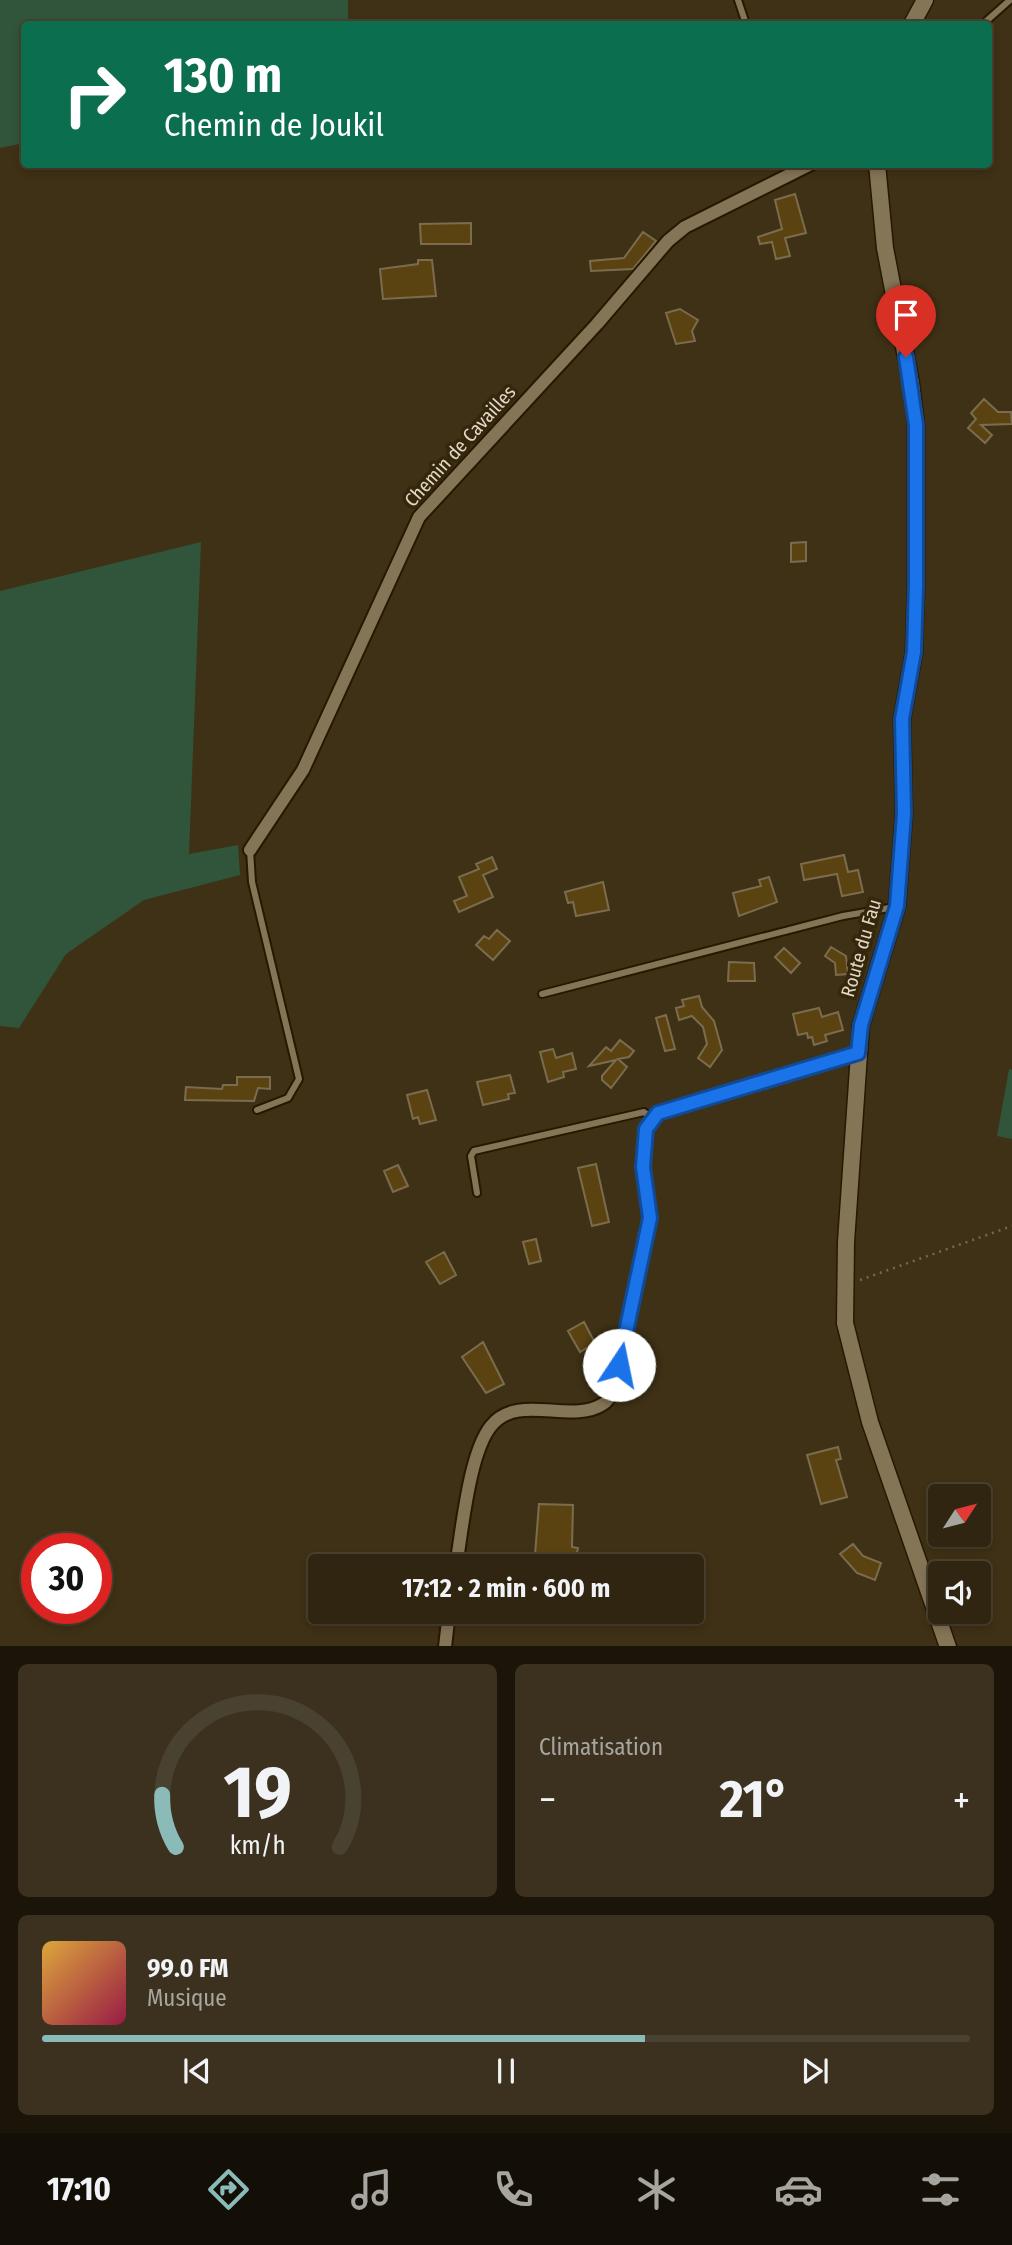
<!DOCTYPE html>
<html lang="fr">
<meta charset="utf-8">
<style>
body{margin:0;font-family:"Fira Sans Condensed",sans-serif;background:#3b311e;color:#f1f3f6;height:100vh;display:flex;flex-direction:column;font-size:26px;white-space:nowrap}
*{box-sizing:border-box;margin:0}
p{font-size:23px;color:#a7a59f}
.icon{flex:none;width:38px;height:38px;fill:none;stroke:currentColor;stroke-width:2;stroke-linecap:round;stroke-linejoin:round}
.map{position:relative;height:1646px;overflow:hidden}
.panel{display:flex;flex-direction:column;gap:18px;padding:18px;background:#1a1409;flex:1}
.panel>*{flex:none}
.hud{position:absolute;left:21px;top:21px;width:971px;height:147px;border-radius:7px;box-shadow:0 4px 10px #0003,0 0 0 2px #4a4230;background:#0b6e4f;color:#fff;overflow:hidden}
.needle{width:46px;rotate:54deg}
.fabs{position:absolute;left:928px;top:1484px;display:grid;gap:14px}
.fabs a{display:grid;place-items:center;width:63px;height:63px;border-radius:7px;background:#2f2510;box-shadow:0 4px 10px #0003,0 0 0 2px #4a4230;font-size:35px}
.speed{position:absolute;left:21px;top:1533px;display:flex;gap:14px;font-size:35px;font-weight:700;text-align:center}
.speed>*{display:grid;place-content:center;width:91px;height:91px;border-radius:50%;background:#2f2510;box-shadow:0 4px 10px #0003,0 0 0 2px #4a4230;line-height:1}
.speed .limit{border:10px solid #d22;background:#fff;color:#111}
.pin{position:absolute;display:grid;place-items:center;width:60px;height:60px;color:#fff;margin:-72px -30px;border-radius:50% 50% 50% 0;rotate:-45deg;box-shadow:0 0 7px #0007}
.pin .icon{rotate:45deg}
.me{position:absolute;width:77px;margin:-38px;rotate:11deg;stroke-linejoin:round;filter:drop-shadow(0 0 5px #0008)}
.turn{display:flex;align-items:center;gap:24px;height:147px;padding:0 28px;font-size:32px}
.turn .icon{width:91px;height:91px;stroke-width:2.5}
.turn b{display:block;font-size:49px;line-height:60px}
.big{font-size:52px;font-weight:700;line-height:1.1}
.panel .widget{flex:1;display:flex;flex-direction:column;justify-content:center;gap:10px;min-width:0;padding:0 24px;border-radius:10px;background:#3b311e}
.panel .dial{align-items:center;gap:0}
.dial svg{height:182px;overflow:visible;fill:none;stroke:#4a4230;stroke-width:7;stroke-linecap:round;text-anchor:middle}
.dial text{fill:#f1f3f6;stroke:none}
.song{display:flex;align-items:center;gap:21px}
.cover{width:84px;height:84px;border-radius:10px;background:linear-gradient(135deg,hsl(40 70% 55%),hsl(340 70% 35%))}
.played{height:7px;border-radius:4px;background:linear-gradient(90deg,#8bbbb9 65%,#4a4230 65%)}
.keys{display:flex;justify-content:space-around;direction:ltr}
.heat{display:flex;justify-content:space-between;align-items:center;font-size:38px;direction:ltr}
.panel .tiles{flex:1;display:grid;gap:18px;grid-template-columns:1fr 1fr}
.widget:last-child{grid-column:span 2}
.trip{position:absolute;left:308px;top:1554px;width:396px;height:70px;border-radius:7px;background:#2f2510;box-shadow:0 4px 10px #0003,0 0 0 2px #4a4230;font-weight:700;line-height:70px;text-align:center}
.tabs{display:flex;height:112px;justify-content:space-around;align-items:center;background:#130f06;color:#a7a59f}
.tabs .icon{width:49px;height:49px}
.tabs .current{color:#8bbbb9}
.tabs b{font-size:32px;color:#f1f3f6}
.map>svg:first-child{display:block}
.green{fill:#30553a}
.building{fill:#5a4311;stroke:#7c6c4f;stroke-width:2}
.lines{fill:none;stroke-linecap:round;stroke-linejoin:round}
.service-casing{stroke:#261900;stroke-width:10}
.minor-casing{stroke:#261900;stroke-width:16}
.tertiary-casing{stroke:#261900;stroke-width:19}
.path{stroke:#756951;stroke-width:2.5;stroke-dasharray:2 5;stroke-linecap:butt}
.service{stroke:#857557;stroke-width:6}
.minor{stroke:#857557;stroke-width:12}
.tertiary{stroke:#857557;stroke-width:16}
.route-casing{stroke:#114b97;stroke-width:18}
.route{stroke:#1a73e8;stroke-width:12}
.labels{text-anchor:middle;dominant-baseline:central;stroke-width:7;stroke-linejoin:round;paint-order:stroke}
.street-label{font-size:19px;fill:#e1d8c8;stroke:#35270b}
</style>
<div class="map">
<svg width="1012" height="1647" viewBox="0 0 1012 1647">
<rect width="100%" height="100%" fill="#3f3115"/>
<path class="green" d="M0 0H348V24H24V143L0 148Z
M201 542 189 854 238 845 240 875 144 900 66 954 19 1028 0 1026V591Z
M1009 1069 1012 1070V1139L997 1136Z"/>
<path class="building" d="M795 194 806 233 785 238 790 256 776 259 772 242 760 244 758 237 782 229 775 200Z
M471 223V244H421L420 224Z
M643 232 656 241 633 269 591 271 590 261 624 258Z
M418 260H432L436 296 383 299 380 269 418 264Z
M680 309 698 320 692 331 695 341 676 344 666 313Z
M984 399 998 412H1011L1012 424 981 425 992 435 985 443 968 428 976 419 971 413Z
M806 542V561L791 562V543Z
M844 855 848 872 858 870 863 892 842 896 837 874 804 880 801 864Z
M492 857 497 869 483 875 493 897 459 912 454 901 467 896 459 877 479 869 476 864Z
M769 877 777 902 739 916 733 893 761 886 759 880Z
M603 882 609 910 576 916 573 902 568 903 565 892Z
M497 930 510 941 493 960 476 945 484 936 489 939Z
M831 947 846 956 848 974 836 975 835 963 825 956Z
M784 948 800 963 791 973 775 957Z
M729 962 754 963 755 981H728Z
M699 996 702 1007 714 1021 722 1050 710 1067 698 1058 707 1044 703 1027 692 1016 679 1020 676 1008 684 1006 682 1000Z
M819 1008 822 1017 838 1012 843 1030 825 1035 827 1041 814 1045 812 1037 808 1038 807 1033 798 1035 793 1014Z
M666 1015 675 1049 665 1051 656 1018Z
M620 1040 634 1051 629 1057 618 1059 627 1067 611 1088 602 1080V1076L616 1060 589 1066 606 1047 611 1051Z
M553 1049 556 1058 572 1053 576 1069 563 1072 564 1077 548 1082 540 1052Z
M510 1075 515 1093 508 1094 509 1099 483 1105 477 1082Z
M237 1077H270V1089L258 1088 254 1101 185 1100 186 1087 222 1089 223 1085H237Z
M427 1090 436 1120 420 1124 418 1117 413 1119 407 1095Z
M596 1164 609 1222 592 1226 578 1168Z
M398 1165 408 1186 393 1192 384 1171Z
M536 1239 541 1261 529 1264 523 1242Z
M444 1252 456 1275 440 1284 426 1262Z
M584 1322 595 1343 580 1352 568 1331Z
M483 1342 504 1384 486 1393 462 1357Z
M838 1447 841 1459 836 1460 847 1497 821 1504 807 1455Z
M539 1504 573 1505 572 1547 578 1548 576 1557 535 1555Z
M853 1544 863 1556 881 1563 875 1580 857 1573 840 1554Z
M528 1612H559V1623L528 1622Z"/>
<g class="lines">
<g class="service-casing">
<path id="service" d="M738 0 746 24
M983 24 1010 0
M250 850 252 882 299 1079 288 1098 257 1110
M542 994 843 916 895 907
M477 1193 471 1156 474 1151 644 1112 653 1119"/>
</g>
<g class="minor-casing">
<path id="minor" d="M250 850 303 770 419 517 597 324 668 241 685 227 811 164
M456 1566C462 1531 469 1453 491 1426 518 1392 571 1425 603 1404 609 1401 612 1392 615 1387L650 1218 643 1167 646 1129 658 1113 858 1053
M445 1647 449 1612"/>
</g>
<g class="tertiary-casing">
<path id="tertiary" d="M912 24 925 0
M877 164 885 248 911 383 916 425V585L914 652 902 719 904 814 897 906 861 1025 846 1242 845 1323 870 1422 948 1647"/>
</g>
<path class="path" d="M860 1280 1012 1226"/>
<use href="#service" class="service"/>
<use href="#minor" class="minor"/>
<use href="#tertiary" class="tertiary"/>
</g>
<g class="lines">
<g class="route-casing">
<path id="route" d="M619 1365 650 1218 643 1167 646 1129 658 1113 858 1053 861 1025 897 906 904 814 902 719 914 652 916 585V425L906 357"/>
</g>
<use href="#route" class="route"/>
</g>
<g class="labels">
<g class="street-label">
<text transform="translate(460 446) rotate(-48)">Chemin de Cavailles</text>
<text transform="translate(861 948) rotate(-74)">Route du Fau</text>
</g>
</g>
</svg>
<div class="fabs">
<a><svg class="needle" viewBox="-14 -14 28 28"><path d="M0-13l5 13h-10z" fill="#e53935"/><path d="M0 13l5-13h-10z" fill="#a7a59f"/></svg></a>
<a><svg class="icon" aria-label="sound" viewBox="0 0 24 24"><path d="M4 9h4l5-4v14l-5-4H4zM17 9q2 3 0 6"/></svg></a>
</div>
<div class="speed"><div class="limit">30</div></div>
<div class="pin" style="left:906px;top:357px;background:#d93025"><svg class="icon" aria-label="arrive" viewBox="0 0 24 24"><path d="M6 21V4h12l-3 4 3 4H6"/></svg></div>
<svg class="me" style="left:619px;top:1365px" viewBox="-20 -20 40 40"><circle r="19" fill="#fff"/><path d="M0-13L10 11 0 6-10 11z" fill="#1a73e8"/></svg>
<div class="trip">17:12 · 2 min · 600 m</div>
<div class="hud">
<div class="turn"><svg class="icon" aria-label="right" viewBox="0 0 24 24"><path d="M7 20v-9h11M14 6l5 5-5 5"/></svg><div><b>130 m</b>Chemin de Joukil</div></div>
</div>
</div>
<section class="panel">
<div class="tiles">
<div class="widget dial"><svg viewBox="0 0 100 80">
<path d="M14 69A42 42 0 1 1 86 69"/>
<path d="M14 69A42 42 0 0 1 8 46" stroke="#8bbbb9"/>
<text x="50" y="56" font-size="32" font-weight="700">19</text>
<text x="50" y="72" font-size="11">km/h</text>
</svg></div>
<div class="widget"><p>Climatisation</p>
<div class="heat"><a>−</a><b class="big">21°</b><a>+</a></div>
</div>
<div class="widget">
<div class="song"><i class="cover"></i><div><b>99.0 FM</b><p>Musique</p></div></div>
<div class="played"></div>
<div class="keys"><svg class="icon" aria-label="previous" viewBox="0 0 24 24"><path d="M18 5L8 12l10 7zM5 5v14"/></svg><svg class="icon" aria-label="pause" viewBox="0 0 24 24"><path d="M8 5v14M16 5v14"/></svg><svg class="icon" aria-label="next" viewBox="0 0 24 24"><path d="M6 5l10 7-10 7zM19 5v14"/></svg></div>
</div>
</div>
</section>
<nav class="tabs">
<b>17:10</b>
<svg class="icon current" aria-label="directions" viewBox="0 0 24 24"><path d="M12 3l9 9-9 9-9-9zM9 14v-3h6M13 9l2 2-2 2"/></svg>
<svg class="icon" aria-label="music" viewBox="0 0 24 24"><path d="M9 18V5l10-2v13"/><circle cx="6" cy="18" r="3"/><circle cx="16" cy="16" r="3"/></svg>
<svg class="icon" aria-label="phone" viewBox="0 0 24 24"><path d="M5 4h4l2 5-3 2q2 4 5 5l2-3 5 2v4C11 20 4 13 5 4z"/></svg>
<svg class="icon" aria-label="climate" viewBox="0 0 24 24"><path d="M12 3v18M4 7l16 10M4 17L20 7"/></svg>
<svg class="icon" aria-label="car" viewBox="0 0 24 24"><path d="M5 17H2v-5l4-1 3-4h7l3 4 3 1v5h-3M9 17h6M6 11h13"/><circle cx="7" cy="17" r="2"/><circle cx="17" cy="17" r="2"/></svg>
<svg class="icon" aria-label="filters" viewBox="0 0 24 24"><path d="M4 7h16M4 17h16"/><circle cx="9" cy="7" r="2"/><circle cx="15" cy="17" r="2"/></svg>
</nav>
